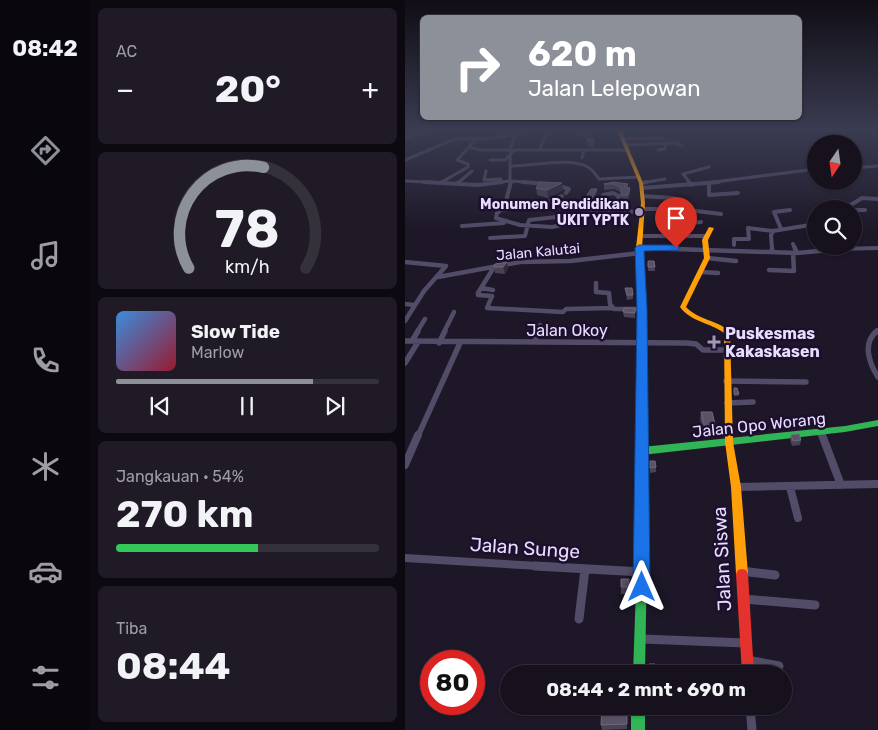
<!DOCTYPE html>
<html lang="id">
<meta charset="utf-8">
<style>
body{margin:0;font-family:Rubik,sans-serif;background:#1f1a26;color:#f1f3f6;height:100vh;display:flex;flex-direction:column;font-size:19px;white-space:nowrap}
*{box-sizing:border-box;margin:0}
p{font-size:16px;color:#9e9da4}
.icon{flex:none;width:28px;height:28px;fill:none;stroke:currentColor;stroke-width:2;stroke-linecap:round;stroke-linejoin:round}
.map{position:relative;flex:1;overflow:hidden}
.sheet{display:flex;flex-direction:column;gap:8px;padding:8px;background:#0c0910;width:315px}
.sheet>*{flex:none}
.guide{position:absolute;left:15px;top:15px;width:382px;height:105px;border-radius:8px;box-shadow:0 1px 4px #0004,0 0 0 1px #35313b;background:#8c9099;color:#fff;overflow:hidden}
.needle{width:32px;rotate:193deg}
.tools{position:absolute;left:402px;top:135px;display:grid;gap:10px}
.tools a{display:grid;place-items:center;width:55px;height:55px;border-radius:50%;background:#16111d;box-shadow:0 1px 4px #0004,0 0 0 1px #35313b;font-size:25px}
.speed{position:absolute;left:15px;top:650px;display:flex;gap:10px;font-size:25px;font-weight:700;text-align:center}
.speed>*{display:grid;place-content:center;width:65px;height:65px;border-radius:50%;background:#16111d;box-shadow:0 1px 4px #0004,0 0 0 1px #35313b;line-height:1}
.speed .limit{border:8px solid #d22;background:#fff;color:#111}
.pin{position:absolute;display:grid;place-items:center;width:42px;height:42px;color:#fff;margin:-51px -21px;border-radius:50% 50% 50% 0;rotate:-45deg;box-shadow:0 0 5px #0007}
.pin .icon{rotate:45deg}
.me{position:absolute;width:55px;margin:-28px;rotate:0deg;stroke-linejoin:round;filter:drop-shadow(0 0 4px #0008)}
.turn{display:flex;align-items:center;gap:18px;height:105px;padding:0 25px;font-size:22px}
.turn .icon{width:65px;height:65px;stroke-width:2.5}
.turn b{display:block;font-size:35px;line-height:42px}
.big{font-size:38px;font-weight:700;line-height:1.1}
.sheet .widget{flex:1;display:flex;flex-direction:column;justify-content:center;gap:8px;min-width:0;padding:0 18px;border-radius:8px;background:#1f1a26}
.sheet .dial{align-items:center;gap:0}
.dial svg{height:130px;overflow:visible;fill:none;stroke:#35313b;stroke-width:7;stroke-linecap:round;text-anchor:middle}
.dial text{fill:#f1f3f6;stroke:none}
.song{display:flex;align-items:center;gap:15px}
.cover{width:60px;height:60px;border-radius:8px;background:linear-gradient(135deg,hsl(210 70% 55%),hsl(350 70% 35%))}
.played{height:5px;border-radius:2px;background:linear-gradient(90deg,#8c9099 75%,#35313b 75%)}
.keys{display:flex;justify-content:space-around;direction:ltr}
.heat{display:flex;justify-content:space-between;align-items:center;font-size:28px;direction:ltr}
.charge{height:8px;border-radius:4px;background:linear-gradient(90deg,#34c759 54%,#35313b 0)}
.trip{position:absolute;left:95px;top:665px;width:292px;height:50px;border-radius:25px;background:#16111d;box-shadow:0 1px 4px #0004,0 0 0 1px #35313b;font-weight:700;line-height:50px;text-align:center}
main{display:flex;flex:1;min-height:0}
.dock{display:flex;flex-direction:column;width:90px;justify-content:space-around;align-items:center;background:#09070c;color:#9e9da4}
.dock .icon{width:35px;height:35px}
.dock .active{color:#8c9099}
.dock b{font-size:22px;color:#f1f3f6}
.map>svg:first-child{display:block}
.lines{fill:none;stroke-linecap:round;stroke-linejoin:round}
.street-far5{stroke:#534c68;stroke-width:3}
.street-far4{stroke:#534c68;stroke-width:4}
.street-far3{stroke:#534c68;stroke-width:4.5}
.street-far2{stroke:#534c68;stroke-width:5.5}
.street-far1{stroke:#534c68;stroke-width:8}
.street{stroke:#534c68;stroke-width:9}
.fast{fill:#30b455;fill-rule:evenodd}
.slow{fill:#ff9f0a;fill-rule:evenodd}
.jam{fill:#e5322d;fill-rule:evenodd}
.wall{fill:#494255}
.shaded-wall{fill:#302a3b}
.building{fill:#5a5267;stroke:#71687f}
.route{fill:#1a73e8;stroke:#114b97}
.poi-dot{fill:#a298b3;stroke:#1c102e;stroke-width:2}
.labels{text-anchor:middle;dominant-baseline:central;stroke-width:5;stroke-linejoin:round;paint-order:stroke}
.far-poi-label{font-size:14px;font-weight:bold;fill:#e9ddff;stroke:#1c102e;text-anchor:end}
.far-street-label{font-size:14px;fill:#e9ddff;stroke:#1c102e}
.street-label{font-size:16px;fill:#e9ddff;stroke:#1c102e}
.poi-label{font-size:16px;font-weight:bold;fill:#e9ddff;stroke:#1c102e;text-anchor:start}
.near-street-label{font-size:19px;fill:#e9ddff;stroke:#1c102e}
</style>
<main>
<nav class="dock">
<b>08:42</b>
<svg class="icon active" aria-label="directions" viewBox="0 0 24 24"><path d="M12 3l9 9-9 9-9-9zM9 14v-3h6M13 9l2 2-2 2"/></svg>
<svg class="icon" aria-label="music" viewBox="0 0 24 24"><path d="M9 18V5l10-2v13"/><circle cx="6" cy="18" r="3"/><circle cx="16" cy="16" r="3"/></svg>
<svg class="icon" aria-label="phone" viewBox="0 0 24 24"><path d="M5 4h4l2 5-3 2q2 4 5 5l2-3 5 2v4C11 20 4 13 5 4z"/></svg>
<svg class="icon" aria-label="climate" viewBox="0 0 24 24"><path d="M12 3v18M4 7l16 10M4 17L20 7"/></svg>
<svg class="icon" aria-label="car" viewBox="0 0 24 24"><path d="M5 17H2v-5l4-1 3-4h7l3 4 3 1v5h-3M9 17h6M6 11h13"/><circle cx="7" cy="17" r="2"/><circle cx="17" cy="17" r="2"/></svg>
<svg class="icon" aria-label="filters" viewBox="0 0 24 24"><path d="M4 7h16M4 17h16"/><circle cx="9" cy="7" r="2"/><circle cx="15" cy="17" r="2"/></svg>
</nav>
<section class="sheet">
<div class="widget"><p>AC</p>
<div class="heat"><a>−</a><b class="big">20°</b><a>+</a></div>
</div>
<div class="widget dial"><svg viewBox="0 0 100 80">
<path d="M14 69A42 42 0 1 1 86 69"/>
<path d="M14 69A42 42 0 0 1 60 7" stroke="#8c9099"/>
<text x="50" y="56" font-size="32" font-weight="700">78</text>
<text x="50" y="72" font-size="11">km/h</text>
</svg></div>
<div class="widget">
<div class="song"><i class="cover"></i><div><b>Slow Tide</b><p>Marlow</p></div></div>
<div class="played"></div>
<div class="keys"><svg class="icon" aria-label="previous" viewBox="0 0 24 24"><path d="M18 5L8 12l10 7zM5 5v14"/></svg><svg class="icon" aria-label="pause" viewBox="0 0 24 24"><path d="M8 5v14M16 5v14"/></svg><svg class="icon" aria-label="next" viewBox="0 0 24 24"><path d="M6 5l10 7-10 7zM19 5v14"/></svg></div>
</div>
<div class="widget"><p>Jangkauan · 54%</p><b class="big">270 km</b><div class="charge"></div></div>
<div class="widget"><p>Tiba</p><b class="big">08:44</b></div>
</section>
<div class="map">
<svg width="473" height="730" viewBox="0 0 473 730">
<rect width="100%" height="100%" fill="#1d1727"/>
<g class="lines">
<path class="street-far5" d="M178 130 179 137
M0 138 23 130
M72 138 64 147 75 150H104
M217 139 258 138
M220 145 271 143 277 146
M135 149 142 130
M105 150 110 134 118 130
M253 150 260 149 261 144
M177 158 179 150
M0 160 50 139 91 138 110 134
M85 160H100L105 155
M107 166C128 166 165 157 183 167 188 170 191 175 194 179L234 177
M449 168 473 166
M81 171 79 180 96 179
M0 181 42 183
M35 183 63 167V164L52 160 64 147
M53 183 67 171
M87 183 106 181 133 183
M105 183V155L109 150H223
M236 183 260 179
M285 183 278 174 304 167
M301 183 411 169"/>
<path class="street-far4" d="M19 182 73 185 97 182
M106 182 99 208 92 213 91 218 115 225 147 227 162 224 183 210 237 212
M118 182 142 184
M284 182 286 185
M35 183 37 182
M236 183 242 182
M52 184 54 182
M304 184V195L333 193
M151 185 164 189 161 193
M237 188 314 182
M237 196 268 198
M419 207 422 209
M192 209 198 195 208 193 214 196 211 203 194 205
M238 209H275L316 214
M439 209 457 198 473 199
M98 210 137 204 157 196
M449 210H460
M57 226 99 223
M376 229 369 212 385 210
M262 235 273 224 296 222
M236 236H302
M85 238 120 236 124 220 170 215
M388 244 390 249
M329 245V239H344L343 228 368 231
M234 248 279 249
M367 249 366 235 368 231 411 224
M432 249 473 248"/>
<path class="street-far3" d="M239 248 392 253 447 248
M367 248V251
M390 248 392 253
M302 258 331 261
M0 262 41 266 19 291 0 321
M89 267 73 293V295L87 296 82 308 158 312 161 309 208 308
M364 270 389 271 388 253
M296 272 313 273
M33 277 115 262 165 261 235 253
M191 283V292L204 293 205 304 209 309H237
M76 288 88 290
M0 304 9 305
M12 332 20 319
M39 332 49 312
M133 332 135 325
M470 332 473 330"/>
<path class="street-far2" d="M472 331C457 343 464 363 473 377
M0 341 282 343 291 344 298 350H322
M7 341 13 331
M130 342 133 331
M34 343 40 331
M321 356H343
M0 363 13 342
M321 381 401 382
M322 403 348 402
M416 432 418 436
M13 436 55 343"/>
<path class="street-far1" d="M417 435 436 485
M0 465 13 435
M331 487 473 484
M385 487 393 518
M0 558 151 567"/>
<path class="street" d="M130 566 237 572
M336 571 370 575
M338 599 410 605
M174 619 180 569
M237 639 340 643
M342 660 374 666
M345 706 347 730"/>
<path class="fast" d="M473 420V426L440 432 237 455 234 453 233 451 234 449 237 447 440 426Z
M237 554 241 555 242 559 240 674H228L232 559 233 555Z
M226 706H240V730H226Z"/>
<path class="slow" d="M212 130H216L238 183 240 203 237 248 240 309 242 559 241 563 237 564 233 563 232 559 234 309 231 248 236 203 234 183Z
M304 227 309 228 303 240 305 258 281 307C293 320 313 320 325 332L328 442 336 487 343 574 341 578 337 579 333 578 331 574 326 487 320 442 319 333C304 322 286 322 275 307L299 258 297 240Z"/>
<path class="jam" d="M337 569 341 570 343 574 349 674H337L331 574 333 570Z"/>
</g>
<path class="wall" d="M182 138 189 142V147H183Z
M199 184H223V188H225V193L223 201H216V192L209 189 199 190Z
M131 188 158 190 143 198 132 195Z
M192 189V195L186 206H179V200Z
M243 261 250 267V271H243Z
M102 262 103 268 100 274 90 273 89 267Z
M220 288 228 295V299L222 300Z
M230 308V318L219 317 218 312Z
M329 388 334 394 333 396H329Z
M296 412 311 428 310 435 299 436 295 420Z
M386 435 396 440 395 445 387 446 385 440Z
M245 461 251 467V472L245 473Z
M224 579V594H216V587Z
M222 706V729L197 730 196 725Z"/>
<path class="shaded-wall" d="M157 183 158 190 143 198 142 190Z
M225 188V193L223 201V195Z
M192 189V195L186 206V200Z
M102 262 103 268 100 274 98 267Z"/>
<path class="building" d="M182 138H188L189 142H183Z
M135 182 157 183 142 190 131 188Z
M209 182 223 184 219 187 225 188 223 195H216V187L209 184H199Z
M186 189H192L186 200H179Z
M243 261H249L250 267H243Z
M102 262 98 267H89L90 264Z
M220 288H227L228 295H222Z
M219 308H230V313L218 312Z
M329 388H332L334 394H329Z
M296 412H307L311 428H300Z
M394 434 396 440 388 441 386 435Z
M245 461H250L251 467 245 468Z
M216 579H224V587H216Z
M244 664H250V674H239V672L243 671Z
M197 706H222V724L196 725Z"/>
<linearGradient id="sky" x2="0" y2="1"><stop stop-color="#100d15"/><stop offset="0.56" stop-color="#3a3c52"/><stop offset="1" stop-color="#3a3c52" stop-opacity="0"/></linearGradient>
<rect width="473" height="232" fill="url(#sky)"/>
<path class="route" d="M271 245 274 246V250L239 251 242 310 245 587 243 593 237 595 231 593 228 587 232 310 230 248 234 245Z"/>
<g class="poi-dot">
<circle cx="234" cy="212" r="5"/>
<path d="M306.5 334.5h5v5h5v5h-5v5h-5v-5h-5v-5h5z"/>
</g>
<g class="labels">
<g class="far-poi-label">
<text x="224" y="204">Monumen Pendidikan<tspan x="224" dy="16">UKIT YPTK</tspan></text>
</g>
<g class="far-street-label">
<text transform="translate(133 252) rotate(-5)">Jalan Kalutai</text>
</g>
<g class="street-label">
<text x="162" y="330">Jalan Okoy</text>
<text transform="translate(354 425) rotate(-6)">Jalan Opo Worang</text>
</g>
<g class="poi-label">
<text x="320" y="333">Puskesmas<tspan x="320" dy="18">Kakaskasen</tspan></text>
</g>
<g class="near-street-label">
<text transform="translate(120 548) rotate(4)">Jalan Sunge</text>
<text transform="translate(317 559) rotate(-93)">Jalan Siswa</text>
</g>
</g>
</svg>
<div class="tools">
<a><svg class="needle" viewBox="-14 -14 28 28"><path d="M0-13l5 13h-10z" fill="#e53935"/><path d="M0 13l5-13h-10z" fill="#9e9da4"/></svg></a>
<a><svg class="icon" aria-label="search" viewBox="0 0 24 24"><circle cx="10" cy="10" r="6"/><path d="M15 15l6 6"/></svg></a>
</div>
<div class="speed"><div class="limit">80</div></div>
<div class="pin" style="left:271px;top:248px;background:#d93025"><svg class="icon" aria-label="arrive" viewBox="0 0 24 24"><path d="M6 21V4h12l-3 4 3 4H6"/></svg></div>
<svg class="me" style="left:237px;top:587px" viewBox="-20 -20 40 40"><path d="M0-17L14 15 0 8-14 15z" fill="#1a73e8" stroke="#fff" stroke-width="4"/></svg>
<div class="trip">08:44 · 2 mnt · 690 m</div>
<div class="guide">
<div class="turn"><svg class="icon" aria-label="right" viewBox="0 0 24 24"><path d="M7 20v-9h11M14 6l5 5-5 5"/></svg><div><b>620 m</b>Jalan Lelepowan</div></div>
</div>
</div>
</main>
